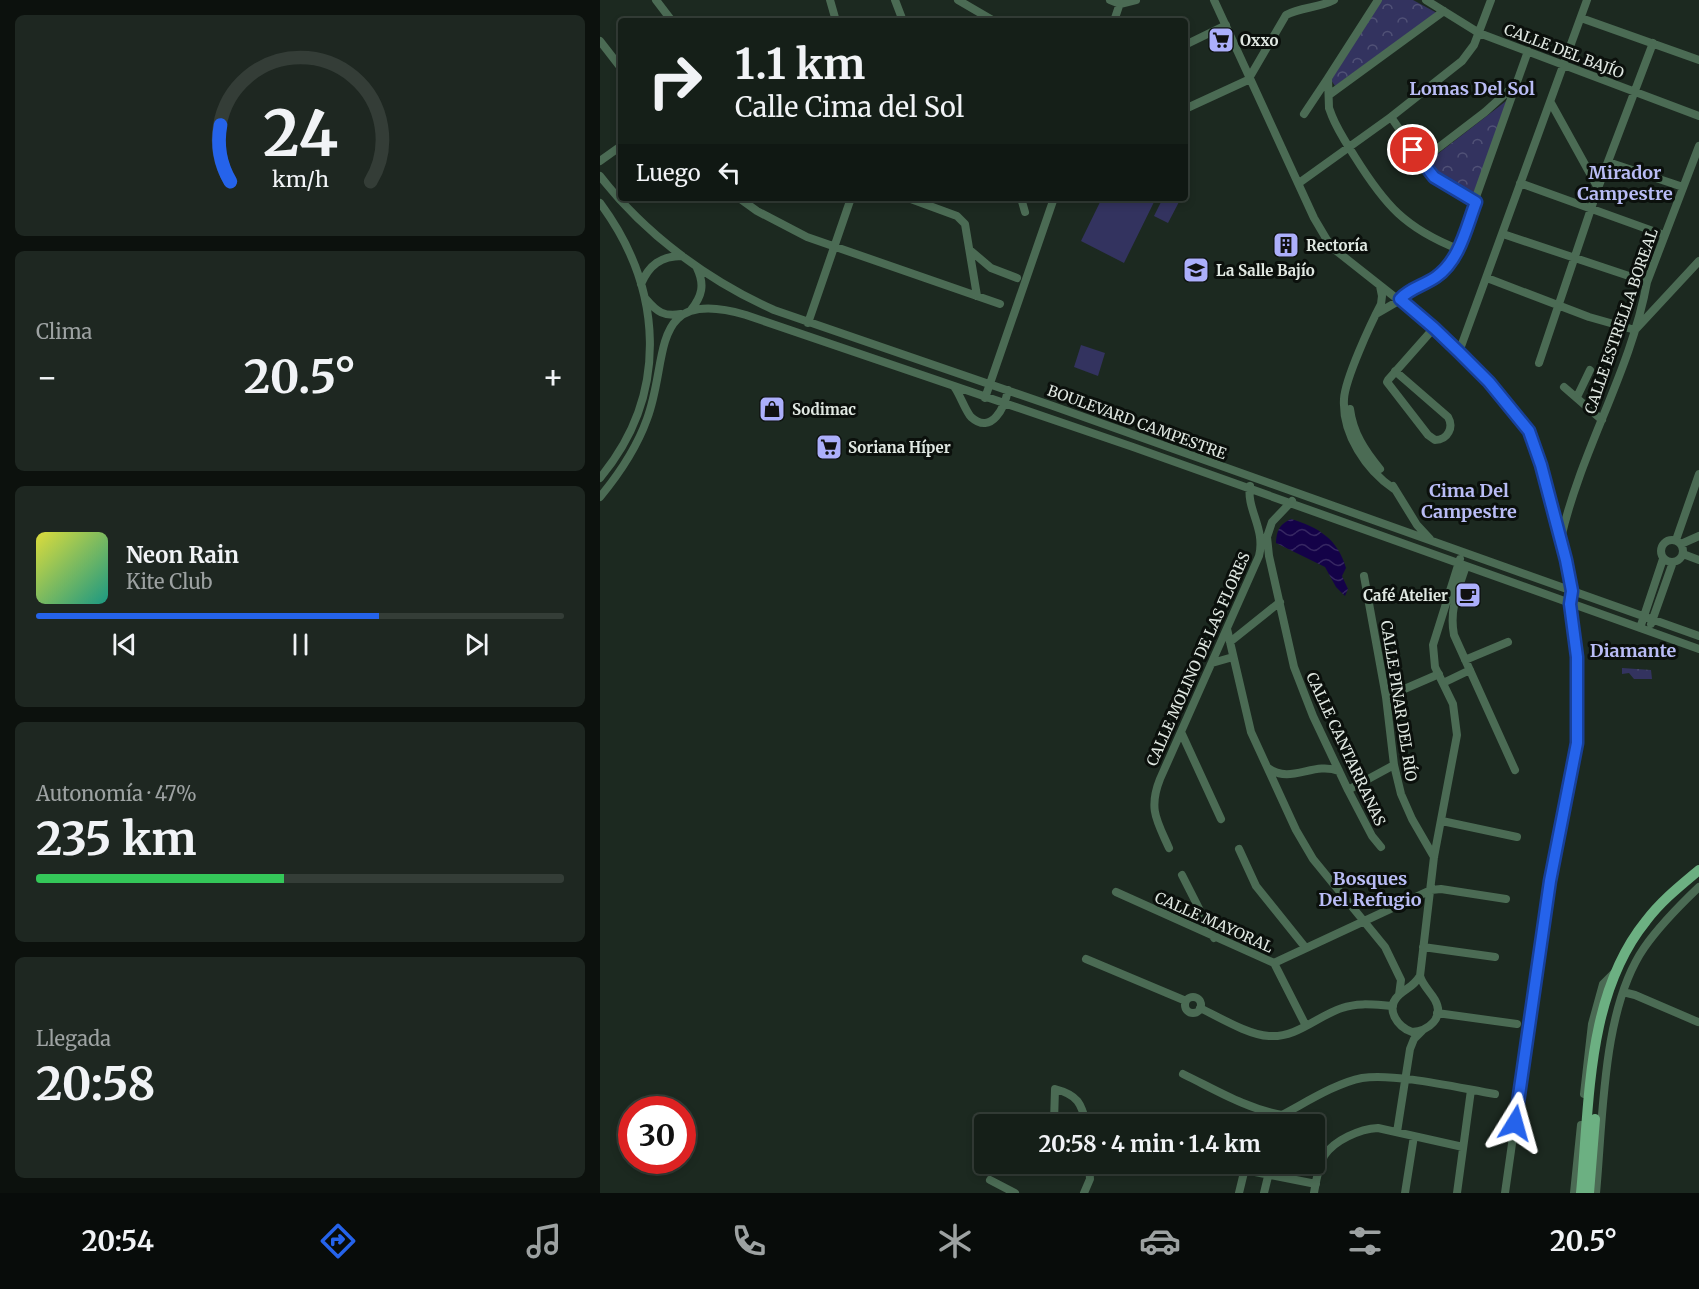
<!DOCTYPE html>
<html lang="es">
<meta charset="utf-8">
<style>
body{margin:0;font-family:Merriweather,serif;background:#1e2721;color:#f1f3f6;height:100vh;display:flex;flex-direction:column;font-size:22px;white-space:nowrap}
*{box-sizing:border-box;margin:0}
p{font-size:20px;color:#9da2a2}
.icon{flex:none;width:33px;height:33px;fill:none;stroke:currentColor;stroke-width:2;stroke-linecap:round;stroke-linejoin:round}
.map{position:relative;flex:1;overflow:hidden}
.details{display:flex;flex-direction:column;gap:15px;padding:15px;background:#0c110d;width:600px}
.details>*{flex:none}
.top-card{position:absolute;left:18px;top:18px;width:570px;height:183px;border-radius:6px;box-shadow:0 3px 9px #0003,0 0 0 2px #343d37;background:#151f18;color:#f1f3f6;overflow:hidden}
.speed{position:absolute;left:18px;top:1096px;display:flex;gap:12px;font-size:30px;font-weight:700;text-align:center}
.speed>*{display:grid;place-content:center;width:78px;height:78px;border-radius:50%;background:#151f18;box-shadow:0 3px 9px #0003,0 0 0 2px #343d37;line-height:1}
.speed .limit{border:9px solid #d22;background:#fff;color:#111}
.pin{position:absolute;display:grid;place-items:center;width:51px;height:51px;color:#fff;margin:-26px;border:3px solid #fff;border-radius:50%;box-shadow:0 2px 6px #0007}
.me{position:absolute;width:66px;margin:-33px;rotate:8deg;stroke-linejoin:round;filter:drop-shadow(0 0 4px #0008)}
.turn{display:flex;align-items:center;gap:21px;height:126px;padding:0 18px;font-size:27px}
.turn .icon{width:78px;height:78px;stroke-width:2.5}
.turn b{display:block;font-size:42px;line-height:51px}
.then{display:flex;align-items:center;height:57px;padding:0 18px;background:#0003;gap:12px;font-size:22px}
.big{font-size:45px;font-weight:700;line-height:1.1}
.details .tile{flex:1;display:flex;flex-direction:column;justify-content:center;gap:9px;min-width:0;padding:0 21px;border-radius:9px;background:#1e2721}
.details .dial{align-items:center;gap:0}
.dial svg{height:156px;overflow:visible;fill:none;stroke:#343d37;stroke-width:7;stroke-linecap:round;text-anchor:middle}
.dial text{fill:#f1f3f6;stroke:none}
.song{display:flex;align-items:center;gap:18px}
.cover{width:72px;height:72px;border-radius:9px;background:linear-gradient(135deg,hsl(60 70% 55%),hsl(170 70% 35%))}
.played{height:6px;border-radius:3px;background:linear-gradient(90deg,#2563eb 65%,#343d37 65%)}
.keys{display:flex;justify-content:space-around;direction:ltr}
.heat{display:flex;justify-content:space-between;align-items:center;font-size:33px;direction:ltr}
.charge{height:9px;border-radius:4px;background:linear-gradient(90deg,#34c759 47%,#343d37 0)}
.trip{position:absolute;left:374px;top:1114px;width:351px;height:60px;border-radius:6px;background:#151f18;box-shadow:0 3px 9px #0003,0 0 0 2px #343d37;font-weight:700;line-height:60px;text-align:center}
.tabs{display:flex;height:96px;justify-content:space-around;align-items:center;background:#080c0a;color:#9da2a2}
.tabs .icon{width:42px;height:42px}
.tabs .active{color:#2563eb}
.tabs b{font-size:27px;color:#f1f3f6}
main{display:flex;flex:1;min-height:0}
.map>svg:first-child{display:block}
.park{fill:url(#park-crowns)}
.pitch{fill:#33335f}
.water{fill:url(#water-waves)}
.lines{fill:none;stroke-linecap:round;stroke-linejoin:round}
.minor{stroke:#4b6b54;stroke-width:8}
.major{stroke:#6cb082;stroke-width:10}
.route-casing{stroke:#184099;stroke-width:15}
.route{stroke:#2563eb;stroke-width:10}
.labels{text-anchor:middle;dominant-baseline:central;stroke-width:6;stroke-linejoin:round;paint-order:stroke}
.poi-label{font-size:15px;font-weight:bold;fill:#e0e8e2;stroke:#0b100c;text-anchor:start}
.street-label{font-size:15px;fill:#e0e8e2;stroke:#0b100c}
.quarter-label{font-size:18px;font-weight:bold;fill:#b9bcf5;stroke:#0b100c}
</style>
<main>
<section class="details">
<div class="tile dial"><svg viewBox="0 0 100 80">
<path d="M14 69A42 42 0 1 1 86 69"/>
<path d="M14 69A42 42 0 0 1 9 40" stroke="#2563eb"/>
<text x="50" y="56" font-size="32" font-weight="700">24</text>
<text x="50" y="72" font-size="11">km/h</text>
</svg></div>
<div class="tile"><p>Clima</p>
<div class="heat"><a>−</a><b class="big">20.5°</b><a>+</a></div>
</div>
<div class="tile">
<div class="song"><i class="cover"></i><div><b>Neon Rain</b><p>Kite Club</p></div></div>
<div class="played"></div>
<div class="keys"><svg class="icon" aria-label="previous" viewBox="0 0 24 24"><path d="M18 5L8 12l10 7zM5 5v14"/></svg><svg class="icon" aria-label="pause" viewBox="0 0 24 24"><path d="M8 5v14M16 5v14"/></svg><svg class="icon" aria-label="next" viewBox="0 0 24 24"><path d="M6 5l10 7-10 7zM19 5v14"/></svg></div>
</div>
<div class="tile"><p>Autonomía · 47%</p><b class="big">235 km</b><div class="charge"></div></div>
<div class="tile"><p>Llegada</p><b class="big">20:58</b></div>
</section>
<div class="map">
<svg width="1099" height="1193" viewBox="0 0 1099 1193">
<defs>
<pattern id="park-crowns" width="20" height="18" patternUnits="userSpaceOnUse" patternTransform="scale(1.5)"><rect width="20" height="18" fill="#33335f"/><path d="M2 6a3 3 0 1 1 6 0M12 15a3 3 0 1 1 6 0" fill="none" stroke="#505176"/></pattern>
<pattern id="water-waves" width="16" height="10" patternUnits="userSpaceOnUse" patternTransform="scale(1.5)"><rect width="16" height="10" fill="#140248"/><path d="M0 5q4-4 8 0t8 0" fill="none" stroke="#362762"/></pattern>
</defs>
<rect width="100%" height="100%" fill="#1c2920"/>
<path class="park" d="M780 0H813L837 13 735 86 731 80Z
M910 98 875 196C855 188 840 180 826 163Z
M1022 668 1051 670 1052 679H1034L1029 673 1022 674Z"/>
<path class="pitch" d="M502 198H556L524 263 481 241Z
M563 198H576L580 200 568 223 554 216Z
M481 345 505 353 498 376 474 367Z"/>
<path class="water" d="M691 519C718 527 738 539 746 568L742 576 748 589 745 596 736 587 725 567 676 543C677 530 679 525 691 519Z"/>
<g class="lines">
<path class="minor" d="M56 0 72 21
M230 0 236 21
M295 0 303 21
M358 0 394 21
M510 0 520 4 536 0
M614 0 714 218 727 240 734 249 834 328 889 382 921 419 936 447 966 560 972 591 970 604 977 657V743L947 897 905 1193
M778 0 728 78 729 108 732 116C738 131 747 144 755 157 785 205 805 228 858 249
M826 0 879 33 1099 116
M981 18 1099 60
M514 21 521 0
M0 41 21 68
M585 45 626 25
M729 95 844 11
M951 103 998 188
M585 109 648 80 686 15C701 7 719 8 734 0
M704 114 728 78
M791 117 821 161 834 177 876 202
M0 161 21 146
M821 161 885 112 916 84
M1008 162 1083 187
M0 176C45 234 107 280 174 310L453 406 1099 636
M699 183 791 117 862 61 874 45 891 0
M920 183 1064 235
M139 198 157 211 207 237 400 304
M308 198 357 216 365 224 377 296
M421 198 425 212
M0 203C63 288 70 394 0 478
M903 234 1047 282
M371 251 391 268 417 278
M887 278 989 317 1035 330 1099 261
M41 284C49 265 61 256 82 256
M780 286 782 296 781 304C771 323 745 379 744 399 742 434 766 470 794 489
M46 299C57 312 64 317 81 314
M91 310C102 296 105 285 97 268
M776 314 795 303 809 290 838 276 855 256 928 51
M208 323 251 198
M859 352 987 0
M939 363 998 188 1053 43
M795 371 848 417C854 427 848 440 835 440L828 435 787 382 788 380 834 328
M964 387 1002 420
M355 388C360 395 366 412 371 417 392 436 405 406 408 390
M977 397 990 370
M385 398 454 198
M750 409C753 433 765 451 780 469
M793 486 817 525 830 539
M0 497C19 474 37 447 47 419 70 358 47 286 146 315L533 447 1099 649
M692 501 672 522 667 537 669 556 694 667 713 716 748 790 772 836 781 847
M961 538C981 450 1031 371 1047 282L1099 146
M1061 551a11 11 0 1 1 22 0a11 11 0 1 1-22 0Z
M1076 540 1099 474
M1081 544 1099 536
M1083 554 1099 560
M866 566C858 590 849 610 854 635L915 770
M764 576 786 697 794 765 801 794 812 819 834 857
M1051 624 1073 562
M1040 628 1063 559
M627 629 651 732 696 830 713 859 785 947 801 980 799 995
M630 642 680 602
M865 660 908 642
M612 663 633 657
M843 683 870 670
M786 697 839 674
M581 732 621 819
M668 768C691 785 713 761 739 771
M748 790 794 765
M842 821 917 837
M569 848C557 821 548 809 560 779L659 556C666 529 646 509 650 486
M639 849 656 886 705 947
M582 875 614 938
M516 892 674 963 831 890 841 889 906 899
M823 947 895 957
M486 959 586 1001
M674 963 706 1026
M820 976 834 857 857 735 853 704 835 667 833 645 860 559
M820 976C823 986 830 991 835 1000 845 1018 828 1031 812 1032 798 1027 784 1009 799 995 808 987 813 987 820 976Z
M1023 992 1035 995 1098 1022
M585 1005a8 8 0 1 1 16 0a8 8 0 1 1-16 0Z
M600 1008C619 1017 648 1035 669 1036 697 1038 717 1016 742 1008 759 1002 776 1005 793 1006
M837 1013 917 1024
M583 1074C616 1090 647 1109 682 1115
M984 1094 992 1024 1003 984 1014 973
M418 1125 424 1122H454L455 1089C478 1095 481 1103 487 1125
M680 1125 682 1115C705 1103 736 1083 762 1078 796 1073 859 1088 895 1094
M797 1132 810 1049 814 1039 822 1031
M645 1170 716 1184
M390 1180 415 1193
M484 1193 490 1179 489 1164
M639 1193 646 1164
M664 1193 671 1164
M714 1193C716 1181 718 1167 724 1156 734 1140 760 1129 778 1128L863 1147
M805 1193 814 1136
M857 1193 871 1090
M974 1193 981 1125
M996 1193C1003 1120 1002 1009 1044 948 1060 925 1079 906 1099 887"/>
<path class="major" d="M981 1193C990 1102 986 995 1046 921 1061 901 1080 886 1099 870
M989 1193 995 1119"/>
</g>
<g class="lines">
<g class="route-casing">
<path id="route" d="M813 150 834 177 876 202C866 228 860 260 836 277 823 286 810 288 800 299L834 328 859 352 889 382 929 431 941 465 966 560 972 591 970 604 977 657V743L950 881 915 1123"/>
</g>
<use href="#route" class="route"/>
</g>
<defs>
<g id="supermarket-square" transform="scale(1.35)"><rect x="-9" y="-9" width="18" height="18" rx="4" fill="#acaffb" stroke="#0b100c"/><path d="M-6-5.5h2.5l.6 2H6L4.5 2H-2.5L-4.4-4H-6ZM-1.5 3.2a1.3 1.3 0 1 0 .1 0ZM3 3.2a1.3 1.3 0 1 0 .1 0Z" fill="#111"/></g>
<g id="building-square" transform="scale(1.35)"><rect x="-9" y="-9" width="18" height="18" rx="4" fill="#acaffb" stroke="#0b100c"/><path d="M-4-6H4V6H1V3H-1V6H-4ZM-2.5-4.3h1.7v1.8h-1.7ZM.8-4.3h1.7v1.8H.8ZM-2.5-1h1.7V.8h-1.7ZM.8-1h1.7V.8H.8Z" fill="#111"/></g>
<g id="university-square" transform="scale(1.35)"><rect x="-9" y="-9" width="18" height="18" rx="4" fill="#acaffb" stroke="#0b100c"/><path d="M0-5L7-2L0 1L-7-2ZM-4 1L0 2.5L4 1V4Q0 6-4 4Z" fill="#111"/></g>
<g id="shop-square" transform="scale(1.35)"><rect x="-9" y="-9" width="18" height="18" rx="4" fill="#acaffb" stroke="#0b100c"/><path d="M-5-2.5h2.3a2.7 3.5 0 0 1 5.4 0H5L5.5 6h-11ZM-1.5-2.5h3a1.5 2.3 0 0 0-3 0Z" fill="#111"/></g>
<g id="cafe-square" transform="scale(1.35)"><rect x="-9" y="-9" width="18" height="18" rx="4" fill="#acaffb" stroke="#0b100c"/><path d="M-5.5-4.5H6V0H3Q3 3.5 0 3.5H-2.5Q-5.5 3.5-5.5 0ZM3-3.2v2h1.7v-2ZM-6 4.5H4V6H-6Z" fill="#111"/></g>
</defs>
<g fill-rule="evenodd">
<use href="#supermarket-square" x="621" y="40"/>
<use href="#building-square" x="686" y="245"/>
<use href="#university-square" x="596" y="270"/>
<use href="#shop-square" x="172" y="409"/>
<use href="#supermarket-square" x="229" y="447"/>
<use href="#cafe-square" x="868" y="595"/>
</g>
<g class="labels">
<g class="poi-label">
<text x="640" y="40">Oxxo</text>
<text x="706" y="245">Rectoría</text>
<text x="616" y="270">La Salle Bajío</text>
<text x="192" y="409">Sodimac</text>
<text x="248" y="447">Soriana Híper</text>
<text x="848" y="595" text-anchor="end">Café Atelier</text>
</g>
<g class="street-label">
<text transform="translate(964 51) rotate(21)">CALLE DEL BAJÍO</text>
<text transform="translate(1021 321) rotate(-71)">CALLE ESTRELLA BOREAL</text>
<text transform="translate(537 422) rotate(20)">BOULEVARD CAMPESTRE</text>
<text transform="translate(598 659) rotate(-66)">CALLE MOLINO DE LAS FLORES</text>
<text transform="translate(799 701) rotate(81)">CALLE PINAR DEL RÍO</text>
<text transform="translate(746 749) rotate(65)">CALLE CANTARRANAS</text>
<text transform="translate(614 922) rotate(24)">CALLE MAYORAL</text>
</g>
<g class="quarter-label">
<text x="872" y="88">Lomas Del Sol</text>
<text x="1025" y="172">Mirador<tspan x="1025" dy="21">Campestre</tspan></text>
<text x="869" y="490">Cima Del<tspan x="869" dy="21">Campestre</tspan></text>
<text x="1033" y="650">Diamante</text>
<text x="770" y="878">Bosques<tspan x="770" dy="21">Del Refugio</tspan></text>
</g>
</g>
</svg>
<div class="speed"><div class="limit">30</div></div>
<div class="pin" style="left:813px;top:150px;background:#d93025"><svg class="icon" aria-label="arrive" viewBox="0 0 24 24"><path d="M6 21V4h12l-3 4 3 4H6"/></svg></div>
<svg class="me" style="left:915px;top:1123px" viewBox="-20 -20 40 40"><path d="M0-17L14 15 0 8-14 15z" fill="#2563eb" stroke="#fff" stroke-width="4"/></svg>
<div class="trip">20:58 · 4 min · 1.4 km</div>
<div class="top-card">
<div class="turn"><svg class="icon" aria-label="right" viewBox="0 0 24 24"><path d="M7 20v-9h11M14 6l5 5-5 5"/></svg><div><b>1.1 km</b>Calle Cima del Sol</div></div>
<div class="then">Luego<svg class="icon" aria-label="left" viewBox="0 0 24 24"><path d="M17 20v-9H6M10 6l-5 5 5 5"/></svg></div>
</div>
</div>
</main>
<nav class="tabs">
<b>20:54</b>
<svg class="icon active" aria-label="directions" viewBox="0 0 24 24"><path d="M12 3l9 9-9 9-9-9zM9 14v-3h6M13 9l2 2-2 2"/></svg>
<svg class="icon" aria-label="music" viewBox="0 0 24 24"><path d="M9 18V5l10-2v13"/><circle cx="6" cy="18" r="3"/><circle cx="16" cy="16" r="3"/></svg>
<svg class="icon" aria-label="phone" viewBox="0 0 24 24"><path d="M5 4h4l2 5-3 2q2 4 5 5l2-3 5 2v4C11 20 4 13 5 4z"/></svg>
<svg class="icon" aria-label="climate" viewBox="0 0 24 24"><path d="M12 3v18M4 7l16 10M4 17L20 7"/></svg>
<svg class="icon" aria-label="car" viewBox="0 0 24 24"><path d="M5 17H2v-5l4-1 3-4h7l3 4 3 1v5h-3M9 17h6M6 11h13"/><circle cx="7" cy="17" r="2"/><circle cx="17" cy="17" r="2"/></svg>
<svg class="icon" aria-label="filters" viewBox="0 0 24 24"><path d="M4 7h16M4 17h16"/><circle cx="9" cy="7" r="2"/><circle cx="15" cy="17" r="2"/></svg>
<b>20.5°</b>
</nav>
